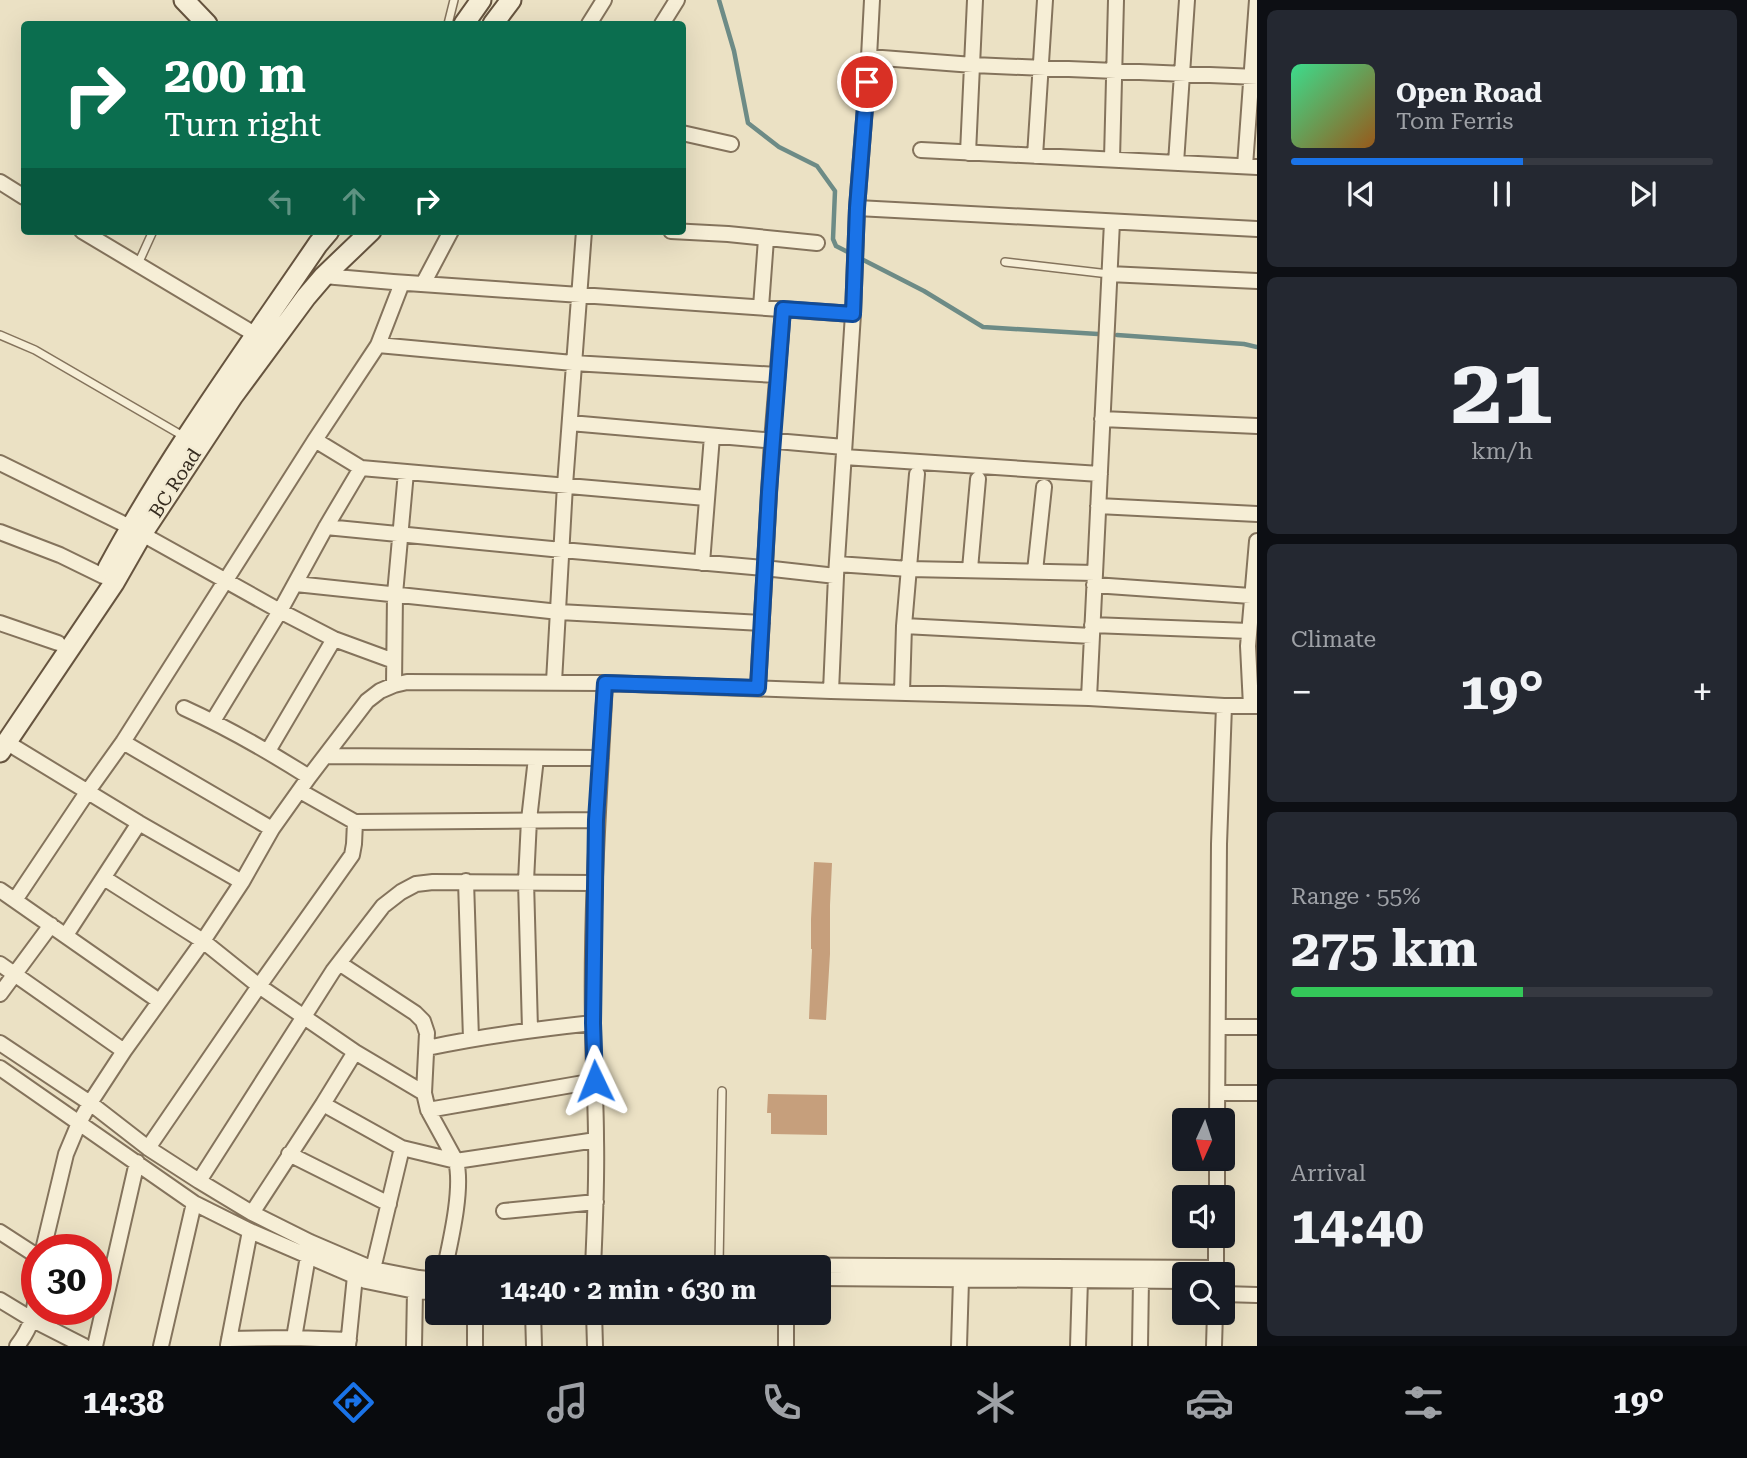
<!DOCTYPE html>
<meta charset="utf-8">
<style>
body{margin:0;font-family:"Roboto Serif",serif;background:#242831;color:#f1f3f6;height:100vh;display:flex;flex-direction:column;font-size:26px;white-space:nowrap}
*{box-sizing:border-box;margin:0}
p{font-size:23px;color:#9ea1a6}
.icon{flex:none;width:38px;height:38px;fill:none;stroke:currentColor;stroke-width:2;stroke-linecap:round;stroke-linejoin:round}
.map{position:relative;flex:1;overflow:hidden}
.side{display:flex;flex-direction:column;gap:10px;padding:10px;background:#0d0f14;width:490px}
.side>*{flex:none}
.guide{position:absolute;left:21px;top:21px;width:665px;height:214px;border-radius:7px;box-shadow:0 7px 28px #0002;background:#0b6e4f;color:#fff;overflow:hidden}
.needle{width:46px;rotate:183deg}
.buttons{position:absolute;left:1172px;top:1108px;display:grid;gap:14px}
.buttons a{display:grid;place-items:center;width:63px;height:63px;border-radius:7px;background:#171b24;box-shadow:0 7px 28px #0002;font-size:35px}
.speed{position:absolute;left:21px;top:1234px;display:flex;gap:14px;font-size:35px;font-weight:700;text-align:center}
.speed>*{display:grid;place-content:center;width:91px;height:91px;border-radius:50%;background:#171b24;box-shadow:0 7px 28px #0002;line-height:1}
.speed .limit{border:10px solid #d22;background:#fff;color:#111}
.pin{position:absolute;display:grid;place-items:center;width:60px;height:60px;color:#fff;margin:-30px;border:4px solid #fff;border-radius:50%;box-shadow:0 2px 7px #0007}
.me{position:absolute;width:77px;margin:-38px;rotate:358deg;stroke-linejoin:round;filter:drop-shadow(0 0 5px #0008)}
.turn{display:flex;align-items:center;gap:24px;height:147px;padding:0 28px;font-size:32px}
.turn .icon{width:91px;height:91px;stroke-width:2.5}
.turn b{display:block;font-size:49px;line-height:60px}
.lanes{display:flex;align-items:center;height:66px;padding:0 28px;background:#0003;justify-content:center;gap:35px;direction:ltr}
.lanes .off{opacity:.35}
.big{font-size:52px;font-weight:700;line-height:1.1}
.side .tile{flex:1;display:flex;flex-direction:column;justify-content:center;gap:10px;min-width:0;padding:0 24px;border-radius:10px;background:#242831}
.side .dial{align-items:center;gap:0}
.dial b{font-size:91px;line-height:1}
.song{display:flex;align-items:center;gap:21px}
.cover{width:84px;height:84px;border-radius:10px;background:linear-gradient(135deg,hsl(150 70% 55%),hsl(30 70% 35%))}
.played{height:7px;border-radius:4px;background:linear-gradient(90deg,#1a73e8 55%,#363941 55%)}
.keys{display:flex;justify-content:space-around;direction:ltr}
.heat{display:flex;justify-content:space-between;align-items:center;font-size:38px;direction:ltr}
.charge{height:10px;border-radius:5px;background:linear-gradient(90deg,#34c759 55%,#363941 0)}
.trip{position:absolute;left:425px;top:1255px;width:406px;height:70px;border-radius:7px;background:#171b24;box-shadow:0 7px 28px #0002;font-weight:700;line-height:70px;text-align:center}
.tabs{display:flex;height:112px;justify-content:space-around;align-items:center;background:#090b0e;color:#9ea1a6}
.tabs .icon{width:49px;height:49px}
.tabs .selected{color:#1a73e8}
.tabs b{font-size:32px;color:#f1f3f6}
main{display:flex;flex:1;min-height:0}
.map>svg:first-child{display:block}
.lines{fill:none;stroke-linecap:round;stroke-linejoin:round}
.stream{stroke:#6d8b86;stroke-width:4.5}
.building{fill:#c69f7c}
.lane-casing{stroke:#84735c;stroke-width:10}
.street-casing{stroke:#84735c;stroke-width:18}
.secondary-casing{stroke:#66543f;stroke-width:23}
.lane{stroke:#f6eed6;stroke-width:7}
.street{stroke:#f6eed6;stroke-width:14}
.secondary{stroke:#f6eed6;stroke-width:19}
.route-casing{stroke:#114b97;stroke-width:18}
.route{stroke:#1a73e8;stroke-width:12}
.labels{text-anchor:middle;dominant-baseline:central;stroke-width:5;stroke-linejoin:round;paint-order:stroke}
.street-label{font-size:19px;fill:#352b1f;stroke:#f3ebd3}
</style>
<main>
<div class="map">
<svg width="1257" height="1346" viewBox="0 0 1257 1346">
<rect width="100%" height="100%" fill="#ebe1c4"/>
<g class="lines">
<path class="stream" d="M719 0 734 51 748 123 779 147 817 166 835 191 833 239 836 246 924 291 983 327 1098 334
M1117 335 1244 344 1257 347"/>
</g>
<path class="building" d="M814 862 832 863 830 905V954L826 1020 809 1019 812 949H811V919Z
M768 1094 827 1095V1135L771 1134V1113H767Z"/>
<g class="lines">
<g class="lane-casing">
<path id="lane" d="M448 24 454 0
M1005 262 1109 274
M138 264 153 231
M0 335 35 350 183 436
M719 1265 722 1091"/>
</g>
<g class="street-casing">
<path id="street" d="M589 24 604 0
M662 24 677 0
M869 57 973 65 1257 77
M682 133 731 144
M921 150 1257 167
M968 153 975 0
M1035 156 1045 0
M1112 159 1116 0
M1176 163 1187 0
M1245 166 1257 0
M0 182 24 197
M857 208 1257 229
M82 231 256 335
M671 231 728 234 817 243
M1109 274 1257 281
M324 276 393 282 853 314
M423 284 451 231
M761 307 766 239
M378 345 573 363 777 375
M1102 419 1257 426
M570 423 844 447
M315 440 361 468 706 498
M844 457 1100 474
M0 463 130 527
M1098 506 1257 514
M326 527 562 550 764 568 836 576
M0 532 60 555 103 576
M142 534 280 611 334 639 394 661
M702 563 712 436
M837 564 909 569 1095 573
M970 569 978 479
M1035 571 1044 487
M296 584 559 612 762 623
M1094 585 1251 596
M0 623 58 643
M1092 625 1249 631
M904 626 1092 636
M554 682 565 485 584 231
M394 685 395 594 406 472
M758 688 772 441 783 309
M831 691 836 576 853 314 857 208 869 57 872 0
M902 692 904 626 917 474
M1089 698 1112 222
M1251 706 1248 646 1257 541
M184 708C228 728 268 751 309 777
M213 721 280 611 326 527 361 468
M6 742 139 823 242 882
M123 742 272 829
M268 751 334 639
M325 756 601 758
M300 791 355 822 596 820
M104 878 203 941 259 986 355 1052 424 1093
M466 881 471 1039
M0 890 159 1001
M15 900 88 791 123 742 315 440 378 345 402 283
M66 935 139 823
M339 963 415 1013 423 1021 427 1033 424 1093 428 1110 456 1161C463 1188 451 1239 445 1267
M0 964 124 1051
M0 994 51 925
M1218 1027H1257
M530 1029 526 881 529 820 536 758
M0 1043 90 1103 148 1148 199 1181 252 1213 310 1242 373 1269 419 1278 438 1280
M427 1048C482 1036 537 1029 593 1023
M0 1068 194 1203 250 1231 366 1281 415 1291 438 1292
M1218 1093H1257
M323 1104 402 1148 456 1161 596 1140
M428 1110 595 1081
M1217 1120 1219 844 1224 706
M148 1148 259 986 352 855 354 844 355 822
M289 1154 389 1204
M199 1181 333 971 383 906 401 892 416 884 433 882 595 883
M1217 1197V1158
M504 1211 596 1202
M252 1213 323 1104 355 1052
M0 1232 37 1256
M43 1250 66 1154 79 1123 90 1103 124 1051 203 941 242 882 272 829 309 777 367 701 380 691 394 685 407 682 605 683 831 691 1089 698 1224 706H1257
M593 1267C595 1224 597 1182 596 1139 596 1100 593 1062 593 1023 591 909 599 796 605 683
M609 1267 719 1265 1216 1268
M373 1269 402 1148
M1216 1274V1236
M819 1278 1185 1281
M1223 1294 1257 1295
M0 1300 33 1320 84 1346
M475 1312V1346
M533 1312 534 1346
M594 1312 595 1346
M786 1312V1346
M294 1338 308 1256
M229 1339 294 1338 349 1340
M228 1345 250 1231
M17 1346C33 1325 34 1313 37 1288
M95 1346 137 1162
M161 1346 194 1203
M348 1346 355 1276
M414 1346 415 1291
M959 1346 961 1280
M1078 1346 1080 1279
M1140 1346 1141 1279
M1214 1346 1215 1312"/>
</g>
<g class="secondary-casing">
<path id="secondary" d="M184 0 207 24
M464 24 481 0
M493 24 511 0
M108 568C169 455 246 350 318 244L329 231
M0 752 114 583 142 534 233 396 306 297 324 276 371 231"/>
</g>
<use href="#lane" class="lane"/>
<use href="#street" class="street"/>
<use href="#secondary" class="secondary"/>
</g>
<g class="lines">
<g class="route-casing">
<path id="route" d="M595 1081 593 1023 596 820 605 683 758 688 769 492 783 309 853 314 857 208 867 82"/>
</g>
<use href="#route" class="route"/>
</g>
<g class="labels">
<g class="street-label">
<text transform="translate(175 483) rotate(-57)">BC Road</text>
</g>
</g>
</svg>
<div class="buttons">
<a><svg class="needle" viewBox="-14 -14 28 28"><path d="M0-13l5 13h-10z" fill="#e53935"/><path d="M0 13l5-13h-10z" fill="#9ea1a6"/></svg></a>
<a><svg class="icon" aria-label="sound" viewBox="0 0 24 24"><path d="M4 9h4l5-4v14l-5-4H4zM17 9q2 3 0 6"/></svg></a>
<a><svg class="icon" aria-label="search" viewBox="0 0 24 24"><circle cx="10" cy="10" r="6"/><path d="M15 15l6 6"/></svg></a>
</div>
<div class="speed"><div class="limit">30</div></div>
<div class="pin" style="left:867px;top:82px;background:#d93025"><svg class="icon" aria-label="arrive" viewBox="0 0 24 24"><path d="M6 21V4h12l-3 4 3 4H6"/></svg></div>
<svg class="me" style="left:595px;top:1081px" viewBox="-20 -20 40 40"><path d="M0-17L14 15 0 8-14 15z" fill="#1a73e8" stroke="#fff" stroke-width="4"/></svg>
<div class="trip">14:40 · 2 min · 630 m</div>
<div class="guide">
<div class="turn"><svg class="icon" aria-label="right" viewBox="0 0 24 24"><path d="M7 20v-9h11M14 6l5 5-5 5"/></svg><div><b>200 m</b>Turn right</div></div>
<div class="lanes"><svg class="icon off" aria-label="left" viewBox="0 0 24 24"><path d="M17 20v-9H6M10 6l-5 5 5 5"/></svg><svg class="icon off" aria-label="ahead" viewBox="0 0 24 24"><path d="M12 20V5M6 11l6-6 6 6"/></svg><svg class="icon" aria-label="right" viewBox="0 0 24 24"><path d="M7 20v-9h11M14 6l5 5-5 5"/></svg></div>
</div>
</div>
<section class="side">
<div class="tile">
<div class="song"><i class="cover"></i><div><b>Open Road</b><p>Tom Ferris</p></div></div>
<div class="played"></div>
<div class="keys"><svg class="icon" aria-label="previous" viewBox="0 0 24 24"><path d="M18 5L8 12l10 7zM5 5v14"/></svg><svg class="icon" aria-label="pause" viewBox="0 0 24 24"><path d="M8 5v14M16 5v14"/></svg><svg class="icon" aria-label="next" viewBox="0 0 24 24"><path d="M6 5l10 7-10 7zM19 5v14"/></svg></div>
</div>
<div class="tile dial"><b>21</b><p>km/h</p></div>
<div class="tile"><p>Climate</p>
<div class="heat"><a>−</a><b class="big">19°</b><a>+</a></div>
</div>
<div class="tile"><p>Range · 55%</p><b class="big">275 km</b><div class="charge"></div></div>
<div class="tile"><p>Arrival</p><b class="big">14:40</b></div>
</section>
</main>
<nav class="tabs">
<b>14:38</b>
<svg class="icon selected" aria-label="directions" viewBox="0 0 24 24"><path d="M12 3l9 9-9 9-9-9zM9 14v-3h6M13 9l2 2-2 2"/></svg>
<svg class="icon" aria-label="music" viewBox="0 0 24 24"><path d="M9 18V5l10-2v13"/><circle cx="6" cy="18" r="3"/><circle cx="16" cy="16" r="3"/></svg>
<svg class="icon" aria-label="phone" viewBox="0 0 24 24"><path d="M5 4h4l2 5-3 2q2 4 5 5l2-3 5 2v4C11 20 4 13 5 4z"/></svg>
<svg class="icon" aria-label="climate" viewBox="0 0 24 24"><path d="M12 3v18M4 7l16 10M4 17L20 7"/></svg>
<svg class="icon" aria-label="car" viewBox="0 0 24 24"><path d="M5 17H2v-5l4-1 3-4h7l3 4 3 1v5h-3M9 17h6M6 11h13"/><circle cx="7" cy="17" r="2"/><circle cx="17" cy="17" r="2"/></svg>
<svg class="icon" aria-label="filters" viewBox="0 0 24 24"><path d="M4 7h16M4 17h16"/><circle cx="9" cy="7" r="2"/><circle cx="15" cy="17" r="2"/></svg>
<b>19°</b>
</nav>
